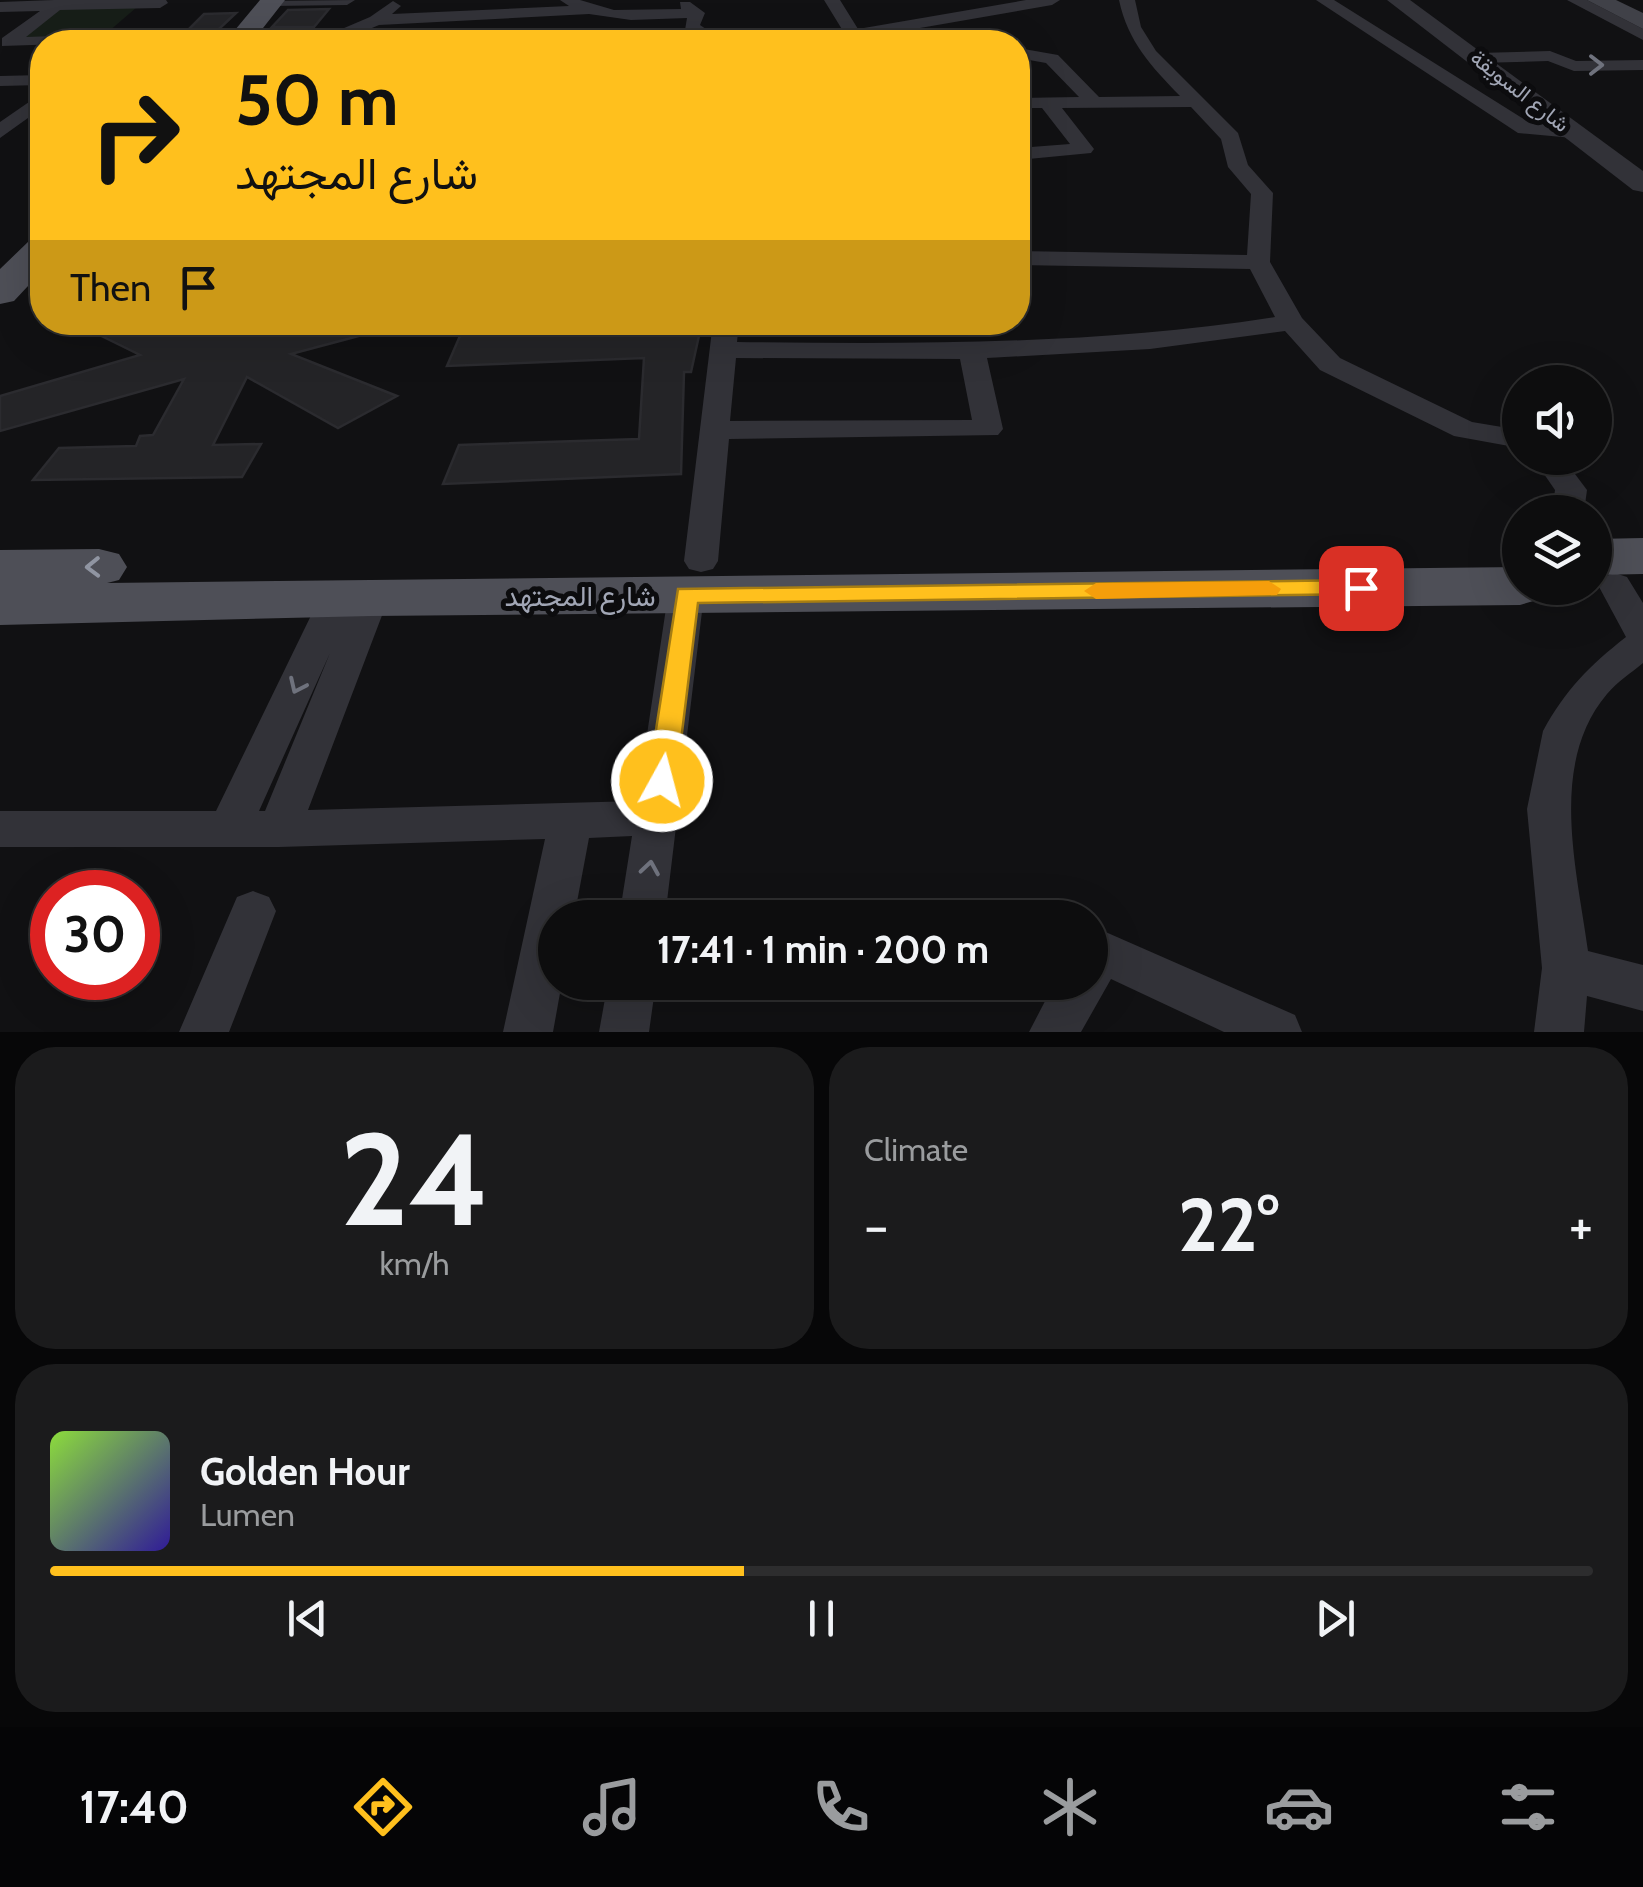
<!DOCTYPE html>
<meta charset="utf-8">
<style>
body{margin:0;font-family:Cabin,Vazirmatn,sans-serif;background:#1b1b1c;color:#f1f3f6;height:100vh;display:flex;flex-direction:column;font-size:38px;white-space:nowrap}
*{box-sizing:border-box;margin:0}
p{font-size:32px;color:#9a9c9e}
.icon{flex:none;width:55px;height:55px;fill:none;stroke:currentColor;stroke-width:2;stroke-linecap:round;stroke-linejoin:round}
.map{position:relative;height:1032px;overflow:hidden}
.panel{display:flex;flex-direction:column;gap:15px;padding:15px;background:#070708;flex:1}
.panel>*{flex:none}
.banner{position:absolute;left:30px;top:30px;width:1000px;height:305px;border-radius:40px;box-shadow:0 10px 40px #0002,0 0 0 2px #2d2d2e;background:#ffc01d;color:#111;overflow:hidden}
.tools{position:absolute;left:1502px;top:365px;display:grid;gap:20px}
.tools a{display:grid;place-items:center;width:110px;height:110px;border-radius:50%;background:#0d0d0e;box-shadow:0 10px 40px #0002,0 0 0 2px #2d2d2e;font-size:50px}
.speed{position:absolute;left:30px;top:870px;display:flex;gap:20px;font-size:50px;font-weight:700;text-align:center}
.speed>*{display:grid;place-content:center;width:130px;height:130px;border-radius:50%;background:#0d0d0e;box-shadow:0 10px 40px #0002,0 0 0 2px #2d2d2e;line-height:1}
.speed .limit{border:15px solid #d22;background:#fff;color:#111}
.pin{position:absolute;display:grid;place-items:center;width:85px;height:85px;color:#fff;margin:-42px;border-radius:20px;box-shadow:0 5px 15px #0006}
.me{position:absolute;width:110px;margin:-55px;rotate:7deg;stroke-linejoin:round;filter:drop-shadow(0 0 8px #0008)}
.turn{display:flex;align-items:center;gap:35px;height:210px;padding:0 40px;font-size:45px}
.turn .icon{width:130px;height:130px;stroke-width:2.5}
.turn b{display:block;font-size:70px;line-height:85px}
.then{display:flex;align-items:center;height:95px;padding:0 40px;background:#0003;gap:20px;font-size:38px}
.big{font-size:75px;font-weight:800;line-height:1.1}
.panel .tile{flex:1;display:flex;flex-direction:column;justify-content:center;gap:15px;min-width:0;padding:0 35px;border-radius:40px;background:#1b1b1c}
.panel .dial{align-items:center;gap:0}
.dial b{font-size:130px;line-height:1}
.song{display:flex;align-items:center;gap:30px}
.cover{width:120px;height:120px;border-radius:15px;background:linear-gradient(135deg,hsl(90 70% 55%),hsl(250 70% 35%))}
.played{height:10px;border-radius:5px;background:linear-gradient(90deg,#ffc01d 45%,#2d2d2e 45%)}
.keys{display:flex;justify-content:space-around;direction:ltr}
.heat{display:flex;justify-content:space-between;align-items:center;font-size:55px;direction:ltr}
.panel .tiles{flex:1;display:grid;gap:15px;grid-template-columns:1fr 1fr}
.tile:last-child{grid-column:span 2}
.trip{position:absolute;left:538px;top:900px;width:570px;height:100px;border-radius:50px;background:#0d0d0e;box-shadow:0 10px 40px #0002,0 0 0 2px #2d2d2e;font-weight:800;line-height:100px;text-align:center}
.tabs{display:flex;height:160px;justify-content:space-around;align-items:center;background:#050506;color:#9a9c9e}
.tabs .icon{width:70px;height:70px}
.tabs .on{color:#ffc01d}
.tabs b{font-size:45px;color:#f1f3f6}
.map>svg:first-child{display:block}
.green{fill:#171e18}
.building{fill:#242427;stroke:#2b2b2f;stroke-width:2.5}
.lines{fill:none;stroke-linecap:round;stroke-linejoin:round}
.minor{fill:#323238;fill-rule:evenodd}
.tertiary{fill:#323238;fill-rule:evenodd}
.secondary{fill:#404148;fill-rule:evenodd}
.primary{fill:#4e4f57;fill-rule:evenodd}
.oneway{stroke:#6f727d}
.oneway2{stroke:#9095a2}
.route{fill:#ffc01d;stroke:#a67d13;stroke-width:2.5}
.slow{fill:#f59e0b}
.labels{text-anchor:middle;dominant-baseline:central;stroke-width:10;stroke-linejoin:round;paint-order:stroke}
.far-street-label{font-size:22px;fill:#a1a6b5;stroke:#0c0c0e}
.street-label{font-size:28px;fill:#a1a6b5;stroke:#0c0c0e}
</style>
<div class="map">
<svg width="1643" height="1032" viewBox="0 0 1643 1032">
<rect width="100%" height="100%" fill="#111113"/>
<path class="green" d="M137 7 101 38 17 39 59 9Z"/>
<path class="building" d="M329 9 314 27H272L288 10Z
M236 13 205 42H176L204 14Z
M73 322H380L381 330 291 354 397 396 338 428 247 377 213 445 261 444 242 477 33 480 59 448 136 446 140 436 153 435 184 379 0 431V396L140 355Z
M466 322H493L495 336 662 331 665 322H702L691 372H684L681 474 443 484 459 445 639 439 644 358 447 366Z"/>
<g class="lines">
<path class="minor" d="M54 0H166L168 3 160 8 60 10 26 37 117 34 123 35V42L2 46V38L40 11 0 12V2Z
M355 0 347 5 272 6 264 1Z
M560 0H580L614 10 681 9 680 2H690L705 13 700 25 725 42H706L685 30 687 18 631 20 589 14 379 25 339 42H248L256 37H323L370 17 393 1 401 6 392 14 569 6Z
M824 0H840L858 29 1026 0H1060L1052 5 868 37 872 42H775L783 37 843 31Z
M1119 0H1135L1141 27 1156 51 1238 133 1248 165 1273 193 1270 262 1302 318 1340 358 1472 422 1520 430V448L1454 436 1320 370 1285 331 1150 349 987 358 1003 429 998 435 729 439 718 561 713 569 701 572 689 569 684 561 713 322H739L737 342C917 344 1097 345 1275 317L1250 269 1018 265V251L1247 255 1251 194 1228 167 1221 139 1191 107 1062 108 1094 149 1091 153 1018 160V148L1070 144 1042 108H1018V98L1079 97 1046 63 1018 58V48L1058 55 1099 97 1180 96C1151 66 1128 42 1119 0ZM736 358 960 359 972 420 730 421Z
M1316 0H1334L1530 123 1573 126 1583 132 1573 138 1518 133Z
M1567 0H1587L1643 29V40Z
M1550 51 1576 61 1643 60V70L1574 71 1548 61 1478 63 1469 58 1478 53Z
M42 75V85L0 86V76Z
M42 93V108L0 138V122Z
M1533 458H1563L1587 490 1584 512H1552L1555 490Z
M1615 573 1627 577 1643 603V663C1631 673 1617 682 1607 694 1548 764 1577 869 1588 951L1643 965V1011L1587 996 1584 1032H1534L1542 968 1527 809 1543 731C1566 689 1589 666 1626 637L1598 585 1603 577Z
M686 583 698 587 704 595 665 918H619L632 836 589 838 574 918H555V982H562L553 1032H503L545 839 279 847H0V811H216L320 597 326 589 338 585 350 589 354 595 359 589 371 585 383 589 389 597 308 810 637 801 668 595 674 587ZM330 653 265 811H259Z
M253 891 269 897 276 911 229 1032H179L237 897Z
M1101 930 1295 1015 1302 1032H1224L1111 979 1081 1032H1029L1055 982H1090V934Z
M608 982H656L649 1032H599Z"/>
<path class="tertiary" d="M1387 0H1410L1643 171V192L1633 190Z"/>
<path class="secondary" d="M1587 0H1616L1643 13V29Z"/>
<path class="primary" d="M260 0H285L252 42H225Z
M42 238V271L14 301 0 304V269L29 241Z
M1643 538V574L1595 575V539Z
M99 549 119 554 127 567 119 580 107 583 1520 567V588H1547L1540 599 1520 605 371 616 0 625V550Z"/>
</g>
<defs><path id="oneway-chevron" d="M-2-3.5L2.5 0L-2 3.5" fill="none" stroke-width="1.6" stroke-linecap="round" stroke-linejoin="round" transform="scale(2.5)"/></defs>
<g class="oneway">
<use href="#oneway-chevron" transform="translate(1596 65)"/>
<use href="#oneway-chevron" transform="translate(297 686) rotate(115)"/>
<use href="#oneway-chevron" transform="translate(650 868) rotate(-81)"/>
</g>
<use class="oneway2" href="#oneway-chevron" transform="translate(93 567) rotate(179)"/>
<path class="route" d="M1361 580 1373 588 1370 594 698 603 676 781 672 789 662 793 652 789 648 781 678 589Z"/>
<path class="slow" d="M1269 581 1281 589 1277 595 1096 599 1084 591 1096 583Z"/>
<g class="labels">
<g class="far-street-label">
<text transform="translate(1520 91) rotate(38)">شارع السويقة</text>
</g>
<g class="street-label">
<text x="580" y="596">شارع المجتهد</text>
</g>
</g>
</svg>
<div class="tools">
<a><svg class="icon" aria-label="sound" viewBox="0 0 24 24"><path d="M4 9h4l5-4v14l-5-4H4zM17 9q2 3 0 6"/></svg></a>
<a><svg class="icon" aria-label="layers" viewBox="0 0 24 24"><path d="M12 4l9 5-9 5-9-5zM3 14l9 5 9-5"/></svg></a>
</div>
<div class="speed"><div class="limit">30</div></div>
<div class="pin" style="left:1361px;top:588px;background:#d93025"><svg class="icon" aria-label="arrive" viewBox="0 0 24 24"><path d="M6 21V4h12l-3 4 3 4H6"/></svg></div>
<svg class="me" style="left:662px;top:781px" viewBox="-20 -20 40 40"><circle r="17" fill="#ffc01d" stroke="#fff" stroke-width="3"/><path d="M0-11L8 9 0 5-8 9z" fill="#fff"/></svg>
<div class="trip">17:41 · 1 min · 200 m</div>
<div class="banner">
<div class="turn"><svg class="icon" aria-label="right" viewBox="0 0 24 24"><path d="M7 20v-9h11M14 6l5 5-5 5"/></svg><div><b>50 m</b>شارع المجتهد</div></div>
<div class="then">Then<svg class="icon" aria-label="arrive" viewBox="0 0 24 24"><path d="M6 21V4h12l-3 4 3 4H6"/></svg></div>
</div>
</div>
<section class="panel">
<div class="tiles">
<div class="tile dial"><b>24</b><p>km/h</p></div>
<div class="tile"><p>Climate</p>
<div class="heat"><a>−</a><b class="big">22°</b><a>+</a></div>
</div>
<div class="tile">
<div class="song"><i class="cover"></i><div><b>Golden Hour</b><p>Lumen</p></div></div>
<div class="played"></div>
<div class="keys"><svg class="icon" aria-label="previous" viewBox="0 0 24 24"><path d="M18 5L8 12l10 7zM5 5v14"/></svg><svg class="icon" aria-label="pause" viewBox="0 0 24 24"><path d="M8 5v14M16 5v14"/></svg><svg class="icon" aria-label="next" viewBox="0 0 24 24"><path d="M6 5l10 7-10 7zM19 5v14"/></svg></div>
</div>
</div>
</section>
<nav class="tabs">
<b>17:40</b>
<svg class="icon on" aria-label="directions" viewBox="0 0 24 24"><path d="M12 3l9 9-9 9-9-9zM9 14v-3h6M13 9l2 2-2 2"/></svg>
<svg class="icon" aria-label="music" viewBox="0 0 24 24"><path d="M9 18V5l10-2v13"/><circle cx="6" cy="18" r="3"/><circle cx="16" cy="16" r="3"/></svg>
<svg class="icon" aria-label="phone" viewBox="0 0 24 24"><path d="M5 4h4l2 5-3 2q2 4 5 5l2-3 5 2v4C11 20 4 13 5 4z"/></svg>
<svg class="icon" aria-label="climate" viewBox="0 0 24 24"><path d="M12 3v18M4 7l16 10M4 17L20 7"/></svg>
<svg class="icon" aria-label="car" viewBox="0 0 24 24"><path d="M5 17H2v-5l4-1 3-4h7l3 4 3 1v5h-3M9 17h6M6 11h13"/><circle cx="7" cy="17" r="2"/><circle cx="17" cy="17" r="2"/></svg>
<svg class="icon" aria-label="filters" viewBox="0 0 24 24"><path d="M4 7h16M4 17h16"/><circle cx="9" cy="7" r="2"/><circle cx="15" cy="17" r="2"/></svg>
</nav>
